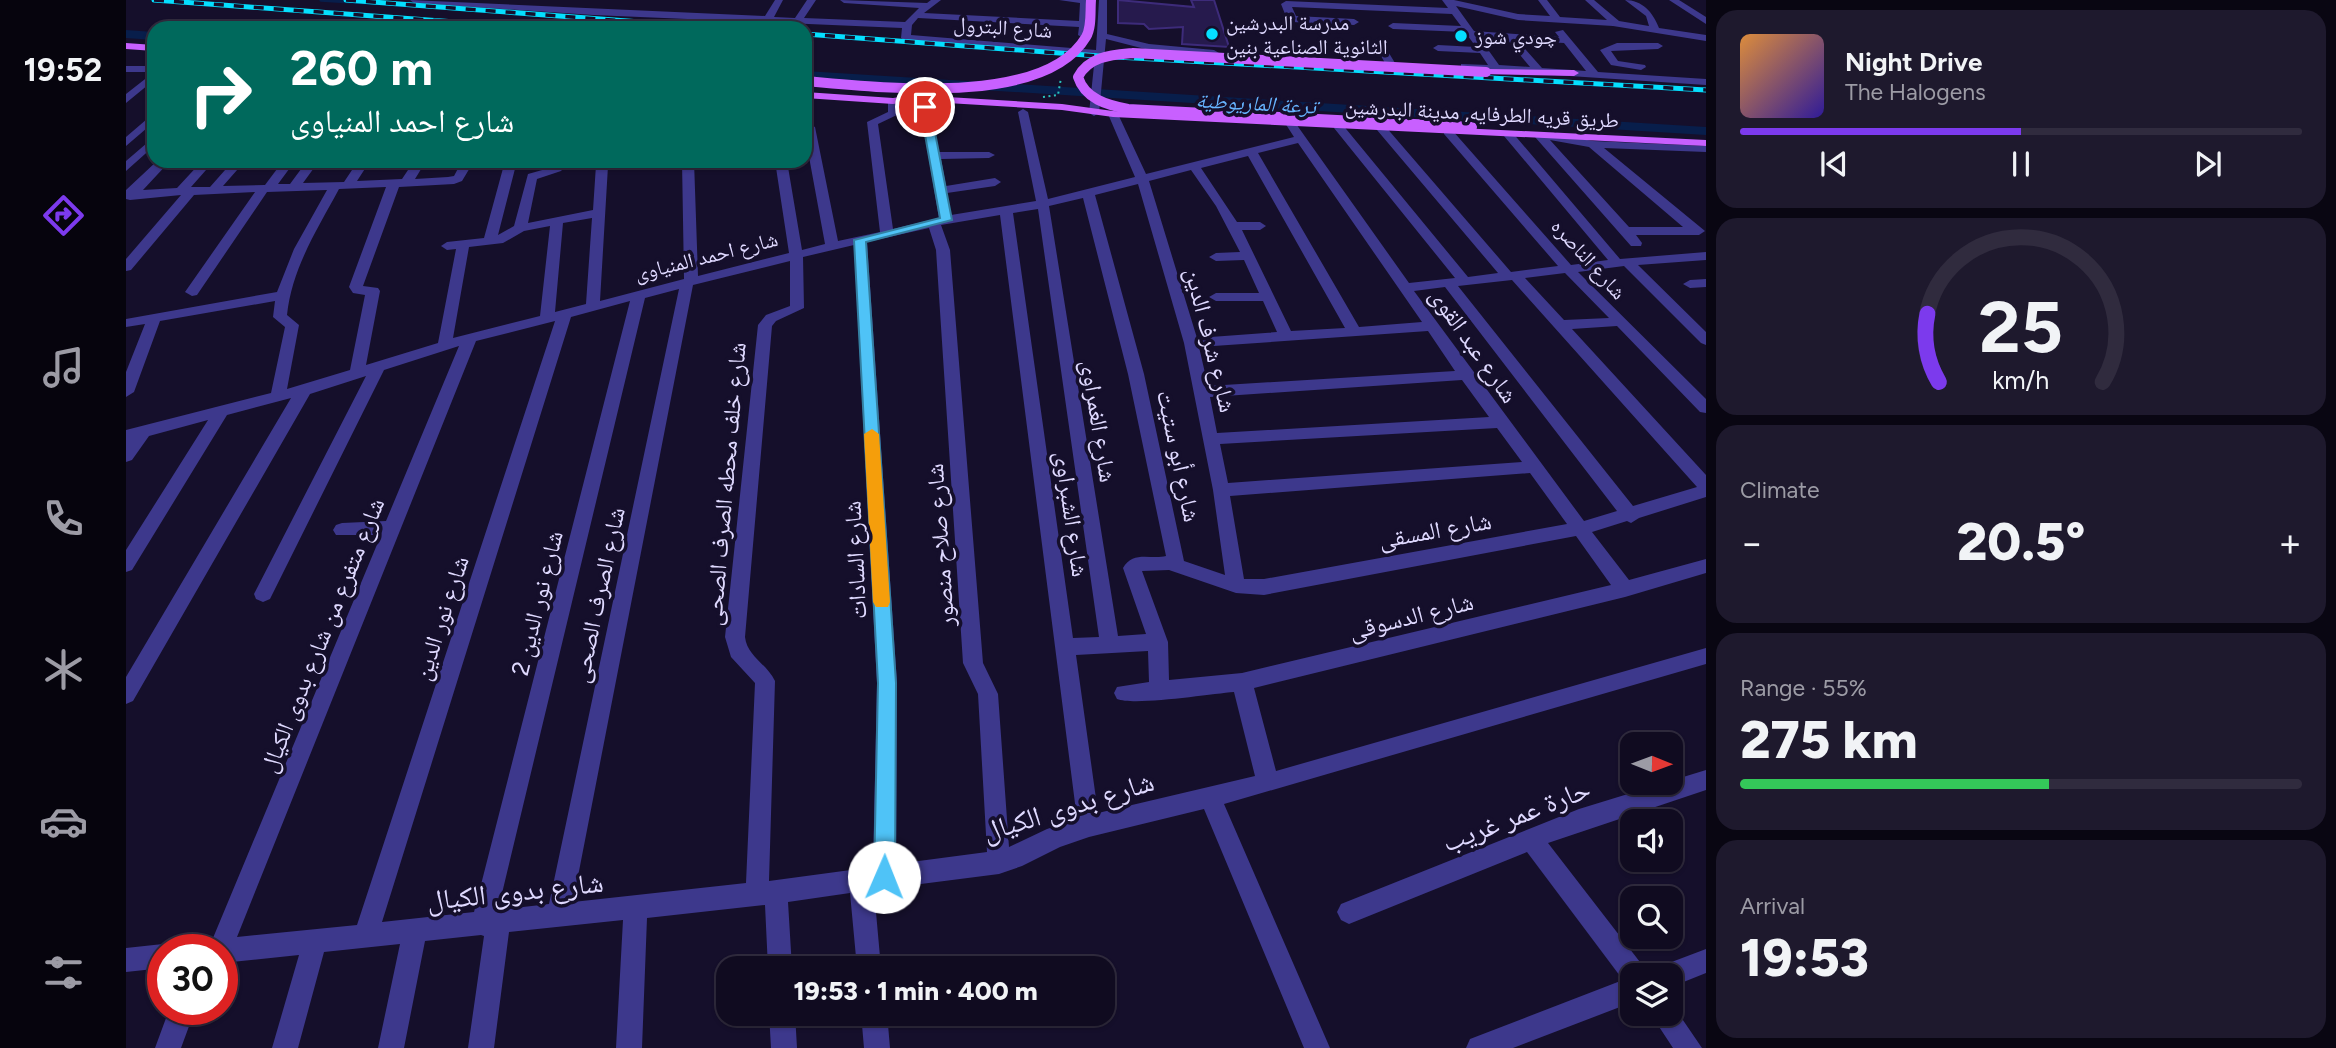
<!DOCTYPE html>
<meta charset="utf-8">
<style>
body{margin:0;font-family:Figtree,"Noto Naskh Arabic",sans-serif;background:#1e192d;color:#f1f3f6;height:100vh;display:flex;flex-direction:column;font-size:26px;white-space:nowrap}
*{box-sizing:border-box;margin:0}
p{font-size:23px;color:#9c9ba5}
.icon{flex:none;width:38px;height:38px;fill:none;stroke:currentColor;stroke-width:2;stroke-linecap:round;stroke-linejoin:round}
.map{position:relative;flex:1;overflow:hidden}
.sheet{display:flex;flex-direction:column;gap:10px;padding:10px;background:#090612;width:630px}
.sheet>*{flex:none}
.banner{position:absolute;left:21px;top:21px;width:665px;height:147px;border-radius:21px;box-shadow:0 2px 5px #0004,0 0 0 2px #302b3e;background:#00695c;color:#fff;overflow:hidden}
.needle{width:46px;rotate:91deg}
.fabs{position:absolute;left:1494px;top:732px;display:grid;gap:14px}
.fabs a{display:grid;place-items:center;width:63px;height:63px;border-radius:14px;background:#100b20;box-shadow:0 2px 5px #0004,0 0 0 2px #302b3e;font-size:35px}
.speed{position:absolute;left:21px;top:934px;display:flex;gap:14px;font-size:35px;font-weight:700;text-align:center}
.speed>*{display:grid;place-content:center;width:91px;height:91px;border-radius:50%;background:#100b20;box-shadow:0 2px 5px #0004,0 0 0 2px #302b3e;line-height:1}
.speed .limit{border:10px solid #d22;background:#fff;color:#111}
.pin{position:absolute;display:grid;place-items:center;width:60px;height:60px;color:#fff;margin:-30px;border:4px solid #fff;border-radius:50%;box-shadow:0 2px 7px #0007}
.me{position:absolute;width:77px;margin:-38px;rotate:1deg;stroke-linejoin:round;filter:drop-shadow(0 0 5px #0008)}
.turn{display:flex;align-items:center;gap:24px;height:147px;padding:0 28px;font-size:32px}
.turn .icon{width:91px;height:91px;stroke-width:2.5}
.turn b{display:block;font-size:49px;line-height:60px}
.big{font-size:52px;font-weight:800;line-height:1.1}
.sheet .widget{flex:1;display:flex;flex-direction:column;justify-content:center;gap:10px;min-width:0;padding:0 24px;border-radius:21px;background:#1e192d}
.sheet .dial{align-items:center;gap:0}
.dial svg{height:182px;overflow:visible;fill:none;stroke:#302b3e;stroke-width:7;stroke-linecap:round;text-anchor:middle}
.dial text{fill:#f1f3f6;stroke:none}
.song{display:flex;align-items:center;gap:21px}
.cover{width:84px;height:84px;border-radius:10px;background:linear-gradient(135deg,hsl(30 70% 55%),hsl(250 70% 35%))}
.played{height:7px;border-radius:4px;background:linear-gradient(90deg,#7c3aed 50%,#302b3e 50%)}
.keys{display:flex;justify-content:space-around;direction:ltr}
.heat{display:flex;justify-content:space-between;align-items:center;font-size:38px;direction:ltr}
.charge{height:10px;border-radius:5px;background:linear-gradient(90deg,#34c759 55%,#302b3e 0)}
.trip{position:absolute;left:590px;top:956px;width:399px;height:70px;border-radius:21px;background:#100b20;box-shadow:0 2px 5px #0004,0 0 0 2px #302b3e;font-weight:800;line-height:70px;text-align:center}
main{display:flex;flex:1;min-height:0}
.tab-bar{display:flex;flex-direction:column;width:126px;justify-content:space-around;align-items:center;background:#06040d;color:#9c9ba5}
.tab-bar .icon{width:49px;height:49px}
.tab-bar .selected{color:#7c3aed}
.tab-bar b{font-size:32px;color:#f1f3f6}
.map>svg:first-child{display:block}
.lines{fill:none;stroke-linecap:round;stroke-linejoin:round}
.stream{stroke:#081e4b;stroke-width:3.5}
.canal{fill:#081e4b;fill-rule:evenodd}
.building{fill:#261a4d;stroke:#3d2b7a;stroke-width:2}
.minor{fill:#3d388c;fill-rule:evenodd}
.major{fill:#c860ff;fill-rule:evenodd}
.rail-casing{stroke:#05dfff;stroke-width:5}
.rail{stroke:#150f2b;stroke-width:3.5;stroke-dasharray:10;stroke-linecap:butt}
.path-bridge{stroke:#29c3be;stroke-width:2;stroke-dasharray:2 3.5;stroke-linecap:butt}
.major-bridge{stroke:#c860ff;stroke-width:10}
.route{fill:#4fc3f7;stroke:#337fa1;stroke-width:2}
.slow{fill:#f59e0b}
.poi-dot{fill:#05dfff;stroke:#150f2b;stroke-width:2.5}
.labels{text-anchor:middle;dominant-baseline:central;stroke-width:7;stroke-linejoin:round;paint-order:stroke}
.far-poi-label{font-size:21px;fill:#dfd9ff;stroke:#150f2b;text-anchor:start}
.far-street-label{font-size:21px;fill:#dfd9ff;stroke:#150f2b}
.far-water-label{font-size:21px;font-style:italic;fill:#67b4ff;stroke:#150f2b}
.street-label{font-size:24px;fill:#dfd9ff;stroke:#150f2b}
.near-street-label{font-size:28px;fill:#dfd9ff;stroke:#150f2b}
</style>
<main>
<nav class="tab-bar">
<b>19:52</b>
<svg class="icon selected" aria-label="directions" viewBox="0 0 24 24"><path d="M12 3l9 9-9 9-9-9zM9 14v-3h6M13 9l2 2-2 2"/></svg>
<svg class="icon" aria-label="music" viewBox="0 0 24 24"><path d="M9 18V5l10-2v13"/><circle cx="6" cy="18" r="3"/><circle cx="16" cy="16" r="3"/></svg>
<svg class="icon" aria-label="phone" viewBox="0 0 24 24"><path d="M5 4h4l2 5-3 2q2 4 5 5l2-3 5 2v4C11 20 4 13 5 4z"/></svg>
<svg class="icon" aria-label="climate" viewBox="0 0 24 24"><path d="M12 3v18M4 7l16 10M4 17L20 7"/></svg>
<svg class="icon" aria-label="car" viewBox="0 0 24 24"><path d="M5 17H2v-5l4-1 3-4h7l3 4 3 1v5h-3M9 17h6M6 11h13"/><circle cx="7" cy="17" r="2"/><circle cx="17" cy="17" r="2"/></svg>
<svg class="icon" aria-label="filters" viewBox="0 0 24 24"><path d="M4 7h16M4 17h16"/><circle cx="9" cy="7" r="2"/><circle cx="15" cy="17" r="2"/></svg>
</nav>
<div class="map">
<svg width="1580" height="1048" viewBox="0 0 1580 1048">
<rect width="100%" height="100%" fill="#150f2b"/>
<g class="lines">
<path class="stream" d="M195 0 352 10"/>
<path class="canal" d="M0 30 28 32V40L0 38Z
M679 71 1580 127V135L679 79Z"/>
</g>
<path class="building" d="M992 0 1068 7 1065 0H1088L1103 47 1056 44 1057 27 1023 29 1018 24 992 23Z"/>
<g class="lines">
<path class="minor" d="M284 0 639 16 649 0H657L648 17 669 18 681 0H690L678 18 779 22 793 8 718 3 714 0 801 3 805 0H815L798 13 953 21 954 3 933 0H963L962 35 957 38 952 35 953 27 792 18 786 25 785 35 970 50 973 0H981V34L1023 44 1088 50 1093 53 1088 56 1023 50 980 39 973 113 968 116 963 113 969 56 780 41 775 38 776 28 467 15 288 3Z
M1316 0H1328L1392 14 1424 16 1412 0H1421L1434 17 1481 20 1459 0H1468L1493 21 1523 26 1520 16 1499 0C1516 0 1527 12 1533 28L1580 35V41L1487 26 1392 20 1330 6 1348 31 1433 37 1429 32 1437 30 1472 72 1580 79V85L1339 69 1335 68V64L1362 65 1354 53 1312 51 1307 48 1312 45 1350 47 1339 32 1267 29 1262 26 1267 23 1335 26 1326 14 1166 7 1170 16 1228 19 1233 22 1228 25 1166 22 1161 19 1155 4 1160 1 1322 8ZM1353 37 1381 39 1404 67 1373 65ZM1391 40 1438 43 1460 71 1416 68Z
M1543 0H1553L1580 17V24Z
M1252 39 1255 40 1269 63 1268 65 1259 63 1247 42Z
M1491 43H1532L1537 46 1532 49 1485 51 1492 61 1519 65 1520 67 1515 70 1485 65 1474 50Z
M0 66H28V80L0 103V94L28 72H0Z
M767 98 772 101 773 114 752 124 767 229 813 218 794 107 799 104 804 107 813 152H863L869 155 863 158 815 159 820 186 869 178 875 182 869 186 821 193 825 215 910 201 892 112 897 109 902 112 922 199 1009 177 982 114 987 111 992 114 1020 174 1168 137 1159 123 1168 121 1283 283 1329 278 1208 128V124H1216L1342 277 1372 273 1251 130V126H1259L1385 272 1432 266 1318 134V130H1326L1445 265 1482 260 1378 136V132H1386L1494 259 1580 252V260L1512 265 1580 332V345L1575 343 1498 266 1452 272 1580 399V413L1574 412 1491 326 1446 329 1580 475V497L1513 518 1505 523 1501 521 1466 532 1503 580 1580 559V573L1499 597 1128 688 1150 771 1580 648V664L1098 804 1204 1048H1178L1078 809 963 837 934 847 896 866 873 874 748 890 755 968H731L724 893 662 902 666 968H642L639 905 521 918 516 1048H490L497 920 383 932 368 1048H342L358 936 355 935 299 941 278 1048H252L274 944 198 952 172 1048H146L173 955 96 963V950H82L255 535H210L207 530 210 525 216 523 260 521 333 346 258 370 144 599 137 602 130 599 128 594 240 376 184 394 7 701 0 704V677L165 398 101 415 6 570 0 572V550L82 420 23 436 6 460 0 462V430L145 393 159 327 147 317 149 301 34 321 8 392 0 397V372L19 324 0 327V319L151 292 168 249 201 190 141 192 71 295 66 296 59 292 129 192 68 195 5 270 0 271V259L55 195 4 200 0 199V190L31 161H44L17 190 51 188 76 161H88L65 187H84L107 161H119L97 186 139 185 157 161H169L152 184H164L181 161H193L177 183 218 182 232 161H244L231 181 276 179 288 161H300L289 179 322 177 328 176 336 161H348L336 181 328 184 273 187 237 286 252 288 254 291 240 365 312 343 330 249 321 250 315 246 321 242 358 238 379 161H391L372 235 388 226 402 174 427 167 432 161H444L435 171 411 179 402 223 467 210 470 165 473 161H486L482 166 474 301 558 279 556 161H568L572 276 663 253 649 161H661L676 250 699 244 679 135V125L683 124 689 127 712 241 754 232 741 122 762 112V101ZM1172 143 1296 322 1233 327 1132 153ZM1122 156 1219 328 1165 331 1116 230H1134L1140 226 1134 222H1111L1075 168ZM1065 170 1090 206 1114 252 1090 253 1083 257 1090 261 1118 260 1133 293H1090L1083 297 1090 301H1137L1151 332 1071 338 1023 181ZM1012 184 1058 343 1087 490 1099 575 1058 561 1018 374 969 195ZM260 187 223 287 227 293 239 295 224 370 161 389 173 325 161 315C166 268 191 230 213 189ZM957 198 1002 374 1040 556C1025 560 1007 550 997 568L1020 634 992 636 923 206ZM912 209 973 637 947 638 887 213ZM874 215 951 819 921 829 883 847 872 694 857 663 824 250 815 225ZM466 218 460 304 429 312 437 223ZM424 226 414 316 327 338 343 247 377 243 398 231ZM803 228 810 250 837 663 852 694 861 852 770 864 771 683 741 242ZM728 245 751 683 747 867 643 881 649 681C641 664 621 656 619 637L646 326 650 321 678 308 677 257ZM664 261V306L640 315 632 325 599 637 605 657 629 683 620 883 447 902 567 285ZM1439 273 1483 318 1438 320 1399 278ZM1386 280 1571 487 1507 506 1332 286ZM1319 287 1491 511 1458 521 1288 291ZM553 289 423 904 372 910 519 298ZM504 301 348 912 256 922 445 317ZM429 321 231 925 111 937 350 341ZM1302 331 1329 371 1082 386 1073 347ZM1336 380 1363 417 1091 433 1084 397ZM1371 428 1396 462 1102 483 1094 444ZM1404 473 1441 524 1138 579H1118L1104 496ZM1450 536 1485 585 1116 673 1043 680 1042 642 1016 571 1043 570 1110 593 1138 595ZM1022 651 1023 682 991 687 988 693 991 699C1009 706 1084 694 1108 692L1129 776 972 813 950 655Z
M28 113V122L0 146V137Z
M1413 132 1467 141 1580 146V152L1478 148 1579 231 1573 235H1510L1516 243 1515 246H1505L1409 137 1407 135ZM1424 140 1463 147 1557 227H1503Z
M28 137V146L0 171V161Z
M1580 279V287L1564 288 1557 284 1564 280Z
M1580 770V790L1422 843 1517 966 1520 975H1507V1002L1387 1048H1340L1344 1039 1497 980 1401 852 1223 924 1215 920 1211 912 1215 904 1453 809Z
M37 944 47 950H37V968L0 972V948Z
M1580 949V973L1545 987V975H1532L1535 966Z
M1546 1004 1576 1048H1547L1524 1013H1545Z
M43 1010H69L55 1048H29Z
M643 1013H669L671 1048H645Z
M735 1013H761L764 1048H738Z"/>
<path class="major" d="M0 43 28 45V51L0 49Z
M1360 69 1448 70 1453 73 1448 76 1356 74 1355 72Z
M679 92 767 98 788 95 936 104 987 111 1580 140V146L987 117 936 110 788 101 767 104 679 98Z"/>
<g class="rail-casing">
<path id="rail" d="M28 0 413 28
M220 0 594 28
M679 34 973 56 1580 90"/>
</g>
<use href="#rail" class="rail"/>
<path class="path-bridge" d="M917 97 932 95 935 78"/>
<path class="major-bridge" d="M679 81C750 87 918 108 960 37 966 27 964 11 965 0
M1346 127 1002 109C981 105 959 99 952 77 963 56 986 55 1007 53L1360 72"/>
</g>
<path class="route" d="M799 105 804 107 826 220 740 242 770 683 769 877 766 884 758 887 751 884 748 877 752 683 728 240 814 218 794 107Z"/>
<path class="slow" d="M746 429 753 434 764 602 762 607H750L747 602 738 434Z"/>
<g class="poi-dot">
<circle cx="1086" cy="34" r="7"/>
<circle cx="1335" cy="36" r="7"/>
</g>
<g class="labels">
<g class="far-poi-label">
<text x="1100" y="22">مدرسة البدرشين<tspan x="1100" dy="24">الثانوية الصناعية بنين</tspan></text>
<text x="1349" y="36">چودي شوز</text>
</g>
<g class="far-street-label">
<text transform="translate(877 27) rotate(4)">شارع البترول</text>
<text transform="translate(1356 113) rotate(3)">طريق قريه الطرفايه, مدينة البدرشين</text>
<text transform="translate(580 256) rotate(-14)">شارع احمد المنياوى</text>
<text transform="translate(1463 259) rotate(48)">شارع الناصره</text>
</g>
<g class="far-water-label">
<text transform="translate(1130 103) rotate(3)">ترعة الماريوطية</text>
</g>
<g class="street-label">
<text transform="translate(1085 340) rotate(76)">شارع شرف الدين</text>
<text transform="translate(1348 345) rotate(55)">شارع عبد القوى</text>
<text transform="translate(973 421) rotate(81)">شارع الغمراوى</text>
<text transform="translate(1053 456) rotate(78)">شارع أبو ستيت</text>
<text transform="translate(599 484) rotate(-85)">شارع خلف محطه الصرف الصحى</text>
<text transform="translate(946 514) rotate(82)">شارع الشبراوى</text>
<text transform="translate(1309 530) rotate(-10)">شارع المسقى</text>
<text transform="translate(814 545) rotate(-94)">شارع صلاح منصور</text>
<text transform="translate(729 560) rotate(-93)">شارع السادات</text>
<text transform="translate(472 595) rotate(-78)">شارع الصرف الصحى</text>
<text transform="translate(411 603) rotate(-76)">شارع نور الدين 2</text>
<text transform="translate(1285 616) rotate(-14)">شارع الدسوقى</text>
<text transform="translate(315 618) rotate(-72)">شارع نور الدين</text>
<text transform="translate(196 635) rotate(-68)">شارع متفرع من شارع بدوى الكيال</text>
</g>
<g class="near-street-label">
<text transform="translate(942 806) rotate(-17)">شارع بدوى الكيال</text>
<text transform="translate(1390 815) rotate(-21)">حارة عمر غريب</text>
<text transform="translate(389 891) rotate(-6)">شارع بدوى الكيال</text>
</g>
</g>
</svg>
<div class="fabs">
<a><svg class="needle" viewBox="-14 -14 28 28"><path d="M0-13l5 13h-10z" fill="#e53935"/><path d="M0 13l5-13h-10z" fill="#9c9ba5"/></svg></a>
<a><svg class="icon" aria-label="sound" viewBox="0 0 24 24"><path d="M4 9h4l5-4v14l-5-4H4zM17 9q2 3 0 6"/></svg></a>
<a><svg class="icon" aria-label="search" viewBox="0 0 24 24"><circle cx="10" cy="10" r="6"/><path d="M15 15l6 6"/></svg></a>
<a><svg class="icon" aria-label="layers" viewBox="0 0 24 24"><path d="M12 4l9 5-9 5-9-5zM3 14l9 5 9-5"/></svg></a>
</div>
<div class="speed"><div class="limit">30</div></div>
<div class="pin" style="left:799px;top:107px;background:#d93025"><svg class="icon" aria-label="arrive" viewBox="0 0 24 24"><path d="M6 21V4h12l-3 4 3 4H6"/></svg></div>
<svg class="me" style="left:758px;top:877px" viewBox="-20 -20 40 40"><circle r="19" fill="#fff"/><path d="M0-13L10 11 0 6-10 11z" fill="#4fc3f7"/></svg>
<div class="trip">19:53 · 1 min · 400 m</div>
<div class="banner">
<div class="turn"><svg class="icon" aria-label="right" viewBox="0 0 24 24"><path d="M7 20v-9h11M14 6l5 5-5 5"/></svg><div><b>260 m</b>شارع احمد المنياوى</div></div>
</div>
</div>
<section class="sheet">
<div class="widget">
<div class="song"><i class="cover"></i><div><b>Night Drive</b><p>The Halogens</p></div></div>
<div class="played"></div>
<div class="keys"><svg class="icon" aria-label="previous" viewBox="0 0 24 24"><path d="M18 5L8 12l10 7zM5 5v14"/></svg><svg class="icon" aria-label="pause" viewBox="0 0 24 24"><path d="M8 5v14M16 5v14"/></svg><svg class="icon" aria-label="next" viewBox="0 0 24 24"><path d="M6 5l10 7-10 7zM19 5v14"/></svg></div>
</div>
<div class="widget dial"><svg viewBox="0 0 100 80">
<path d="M14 69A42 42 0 1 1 86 69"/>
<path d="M14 69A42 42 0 0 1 9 39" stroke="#7c3aed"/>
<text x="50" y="56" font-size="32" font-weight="700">25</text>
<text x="50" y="72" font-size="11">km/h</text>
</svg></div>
<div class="widget"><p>Climate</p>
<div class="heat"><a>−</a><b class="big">20.5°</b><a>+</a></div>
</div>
<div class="widget"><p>Range · 55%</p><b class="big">275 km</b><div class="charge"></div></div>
<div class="widget"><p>Arrival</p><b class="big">19:53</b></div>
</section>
</main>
